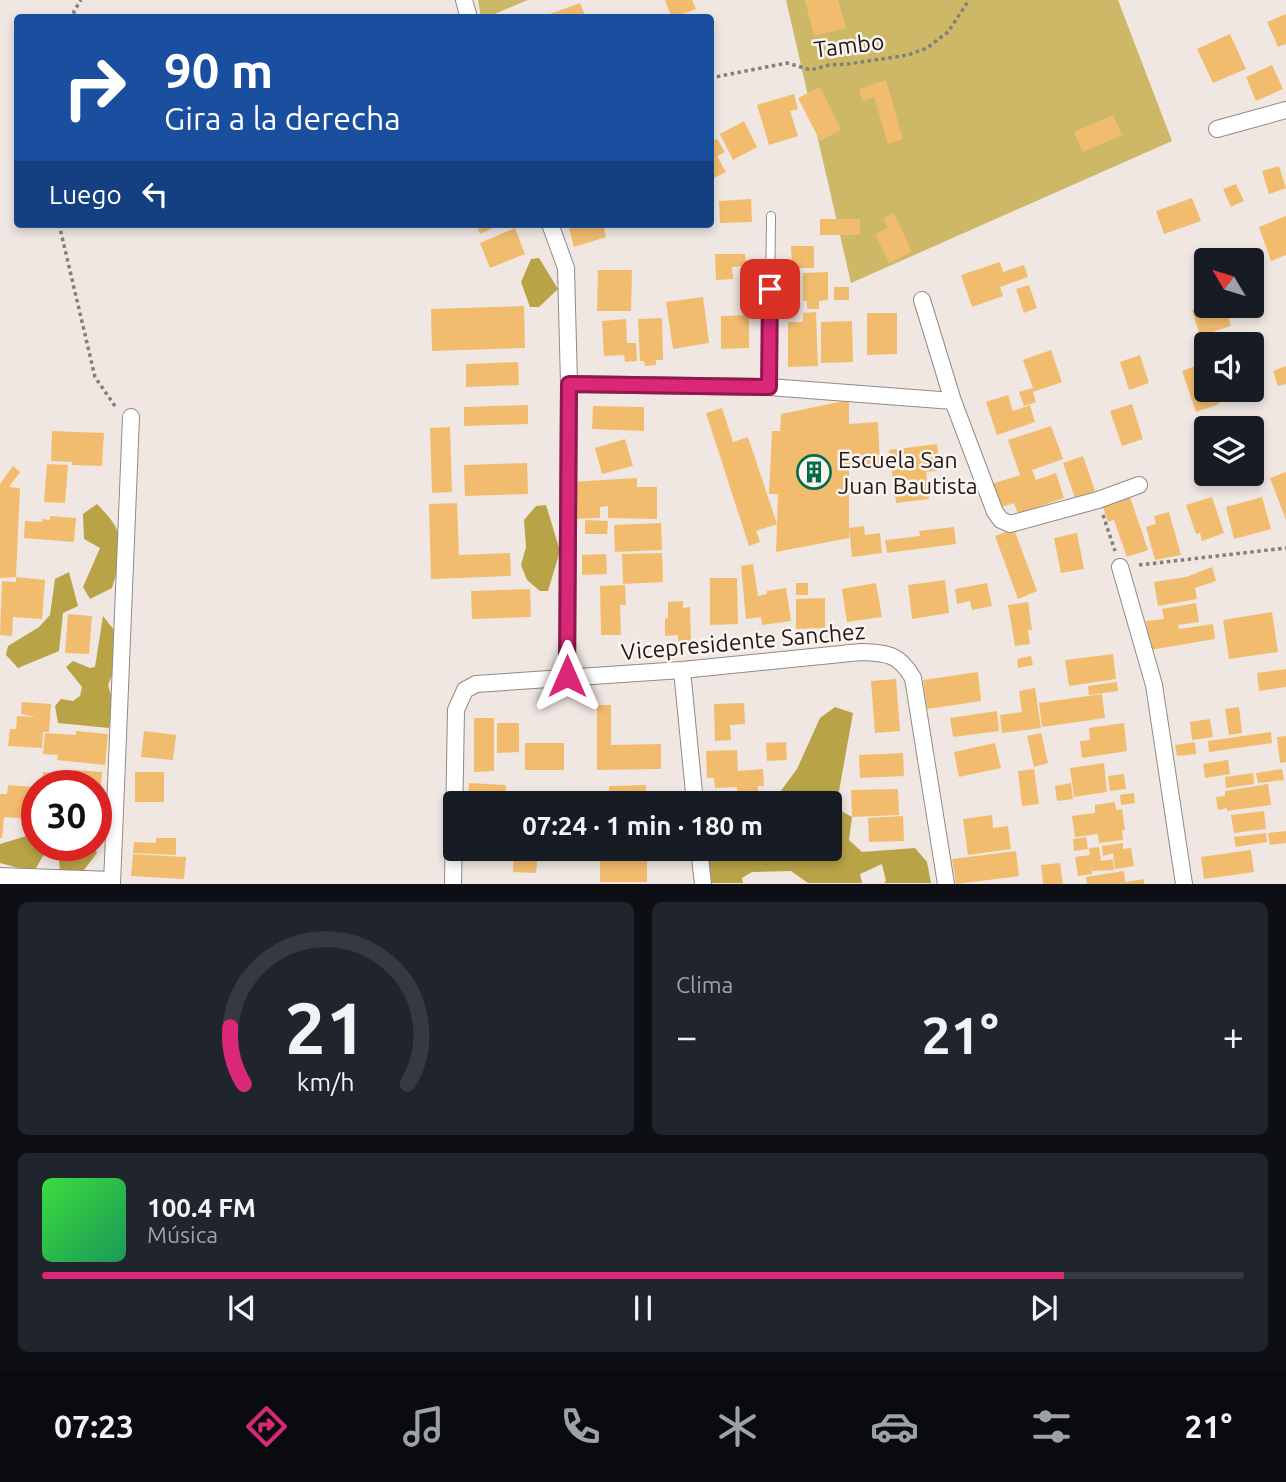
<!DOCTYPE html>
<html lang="es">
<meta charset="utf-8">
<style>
body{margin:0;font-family:Ubuntu,sans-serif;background:#20242c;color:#f1f3f6;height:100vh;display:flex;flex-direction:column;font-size:26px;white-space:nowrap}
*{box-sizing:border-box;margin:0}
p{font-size:23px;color:#9ea1a6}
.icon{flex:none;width:38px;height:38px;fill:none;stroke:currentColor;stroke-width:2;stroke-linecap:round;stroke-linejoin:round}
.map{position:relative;height:884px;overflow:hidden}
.drawer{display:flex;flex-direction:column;gap:18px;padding:18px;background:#0d0f14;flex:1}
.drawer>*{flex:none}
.top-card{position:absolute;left:14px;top:14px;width:700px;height:214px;border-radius:7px;box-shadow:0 4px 10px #0003;background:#1a4fa0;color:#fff;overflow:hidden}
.needle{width:46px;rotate:308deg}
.controls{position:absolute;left:1194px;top:248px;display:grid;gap:14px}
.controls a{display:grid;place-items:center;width:70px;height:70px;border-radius:7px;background:#171b24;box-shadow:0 4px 10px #0003;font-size:35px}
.speed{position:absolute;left:21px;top:770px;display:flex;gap:14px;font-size:35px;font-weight:700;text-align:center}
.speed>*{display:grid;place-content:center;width:91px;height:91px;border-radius:50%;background:#171b24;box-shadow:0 4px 10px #0003;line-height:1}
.speed .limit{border:10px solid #d22;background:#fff;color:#111}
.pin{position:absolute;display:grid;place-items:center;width:60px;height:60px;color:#fff;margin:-30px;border-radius:14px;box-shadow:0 4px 10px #0006}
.me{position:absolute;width:77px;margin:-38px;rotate:0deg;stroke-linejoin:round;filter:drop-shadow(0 0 5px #0008)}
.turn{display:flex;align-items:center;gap:24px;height:147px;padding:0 35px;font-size:32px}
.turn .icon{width:91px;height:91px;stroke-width:2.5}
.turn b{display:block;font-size:49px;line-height:60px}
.then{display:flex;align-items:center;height:66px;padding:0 35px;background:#0003;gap:14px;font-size:26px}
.big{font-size:52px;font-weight:700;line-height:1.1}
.drawer .card{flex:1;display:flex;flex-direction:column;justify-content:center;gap:10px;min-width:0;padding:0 24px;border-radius:10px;background:#20242c}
.drawer .dial{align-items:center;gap:0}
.dial svg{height:182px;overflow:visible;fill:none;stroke:#363941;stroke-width:7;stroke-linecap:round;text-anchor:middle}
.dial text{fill:#f1f3f6;stroke:none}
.song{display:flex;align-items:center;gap:21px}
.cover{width:84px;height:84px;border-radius:10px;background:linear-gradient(135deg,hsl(120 70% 55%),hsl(150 70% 35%))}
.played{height:7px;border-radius:4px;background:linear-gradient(90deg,#db2777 85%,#363941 85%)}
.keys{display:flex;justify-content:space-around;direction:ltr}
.heat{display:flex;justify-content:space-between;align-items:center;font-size:38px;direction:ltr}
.drawer .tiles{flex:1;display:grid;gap:18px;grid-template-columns:1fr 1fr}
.card:last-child{grid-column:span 2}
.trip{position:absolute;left:443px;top:791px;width:399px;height:70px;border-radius:7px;background:#171b24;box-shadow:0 4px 10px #0003;font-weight:700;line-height:70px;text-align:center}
.tabs{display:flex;height:112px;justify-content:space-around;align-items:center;background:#090b0e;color:#9ea1a6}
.tabs .icon{width:49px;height:49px}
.tabs .current{color:#db2777}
.tabs b{font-size:32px;color:#f1f3f6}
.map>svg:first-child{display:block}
.green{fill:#ccb867}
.forest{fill:#b9a347}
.building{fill:#f2bc6e}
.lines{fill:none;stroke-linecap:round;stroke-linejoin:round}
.service-casing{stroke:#928a85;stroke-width:10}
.minor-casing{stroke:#928a85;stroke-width:18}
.path{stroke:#857f7b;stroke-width:3.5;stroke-dasharray:3.5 3.5;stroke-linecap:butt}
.service{stroke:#fff;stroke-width:8}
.minor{stroke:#fff;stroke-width:16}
.route-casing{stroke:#8e194d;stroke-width:18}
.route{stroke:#db2777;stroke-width:12}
.labels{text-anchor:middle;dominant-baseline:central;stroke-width:5;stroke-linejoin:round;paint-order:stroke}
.street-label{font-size:23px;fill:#1e1b19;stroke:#fdf4ef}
.poi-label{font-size:23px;fill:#1e1b19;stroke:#fdf4ef;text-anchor:start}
</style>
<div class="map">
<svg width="1286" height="884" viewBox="0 0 1286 884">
<rect width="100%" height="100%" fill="#f0e7e2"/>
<path class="green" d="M478 0H528L487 17 481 18Z
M786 0H1118L1172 141 851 283Z"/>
<path class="forest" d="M539 258 558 289 539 307H530L521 282 531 259Z
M97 504C129 536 124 549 112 588L90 599 83 587 100 548 84 539 83 514Z
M546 505 560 551 548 591H540L527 580 521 565 526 547 524 520 536 506Z
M69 572 78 606 63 613 59 651 18 668 6 655 8 646 39 627 50 615 55 579Z
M103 616 125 644 108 685 113 702 109 728 58 723 55 706 61 699 73 701 80 696 82 687 66 667 73 661 90 668 95 667Z
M835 707 853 713 836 808 852 817 849 840 862 852 915 848 927 862 931 883H884L886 881 882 864 860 874 862 883H808L791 871 752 872 742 878 743 883H694L693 849H830V803H769L777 796 797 769 820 718Z
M33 834 37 845H39L44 854 34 872 0 863V844Z
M55 845H94L97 853 77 879 60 878 59 854Z"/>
<path class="building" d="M665 0H692L696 9 672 18Z
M805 0H838L846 28 814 36Z
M580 3 586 18H541V17Z
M1286 14V44L1278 47 1267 22Z
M1230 34 1246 69 1213 83 1197 49Z
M1272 65 1283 89 1256 101 1246 77Z
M886 80 903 139 888 144 874 97 863 101 859 89Z
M820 87 841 130 820 141 798 98Z
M794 94 798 109 790 111 798 136 769 145 757 105Z
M1113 115 1122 135 1083 152 1074 132Z
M744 121 757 147 733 160 720 134Z
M717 139 725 152 717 156 726 172 710 180V142Z
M1279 166 1286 188 1269 194 1262 171Z
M1236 184 1244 201 1231 207 1223 189Z
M1192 198 1201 221 1164 234 1156 211Z
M751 199 752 222 720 223 719 201Z
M894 213 912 252 889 263 875 234 888 228 883 218Z
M1286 216V255L1271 261 1259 227Z
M820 219H860V235H820Z
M476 224H502L480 234Z
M568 224H603L606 237 574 247Z
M515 228 525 254 490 268 480 243Z
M791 246H814V268H792Z
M715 254H745L746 266 732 267 733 279 716 280Z
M1000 262 1003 272 1024 265 1028 277 1000 287 1003 296 972 307 961 275Z
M598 270H632L631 311H597Z
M828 272V300L819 301V309H807V301H803V273Z
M1029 285 1037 308 1024 313 1016 289Z
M834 287H849V300H834Z
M703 297 709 343 673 349 666 302Z
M524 306 525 348 432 351 431 309Z
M1206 306H1225L1231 326 1200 336 1192 310Z
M816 312 818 366 788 367V322H803V313Z
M867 313H897V354L867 355Z
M749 315V348L721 349V316Z
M662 318 663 360H656V365L645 366 644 361H640L638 319Z
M626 319 627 343H636L637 361 625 362 624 355 604 356 602 321Z
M852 321 853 362 821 363V322Z
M1051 350 1062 382 1033 392 1036 402 1024 406 1019 392 1033 388 1023 360Z
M1140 355 1149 383 1129 390 1120 362Z
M518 362 519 385 466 387V364Z
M1206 362V390H1215L1219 404 1196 412 1182 371Z
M1286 366V384L1278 386 1273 371Z
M1008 395 1013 411 1030 405 1035 422 997 435 986 402Z
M849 400V424L878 422 880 466 850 467 849 460V538L776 552 778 494H769L772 431H780L781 414Z
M1132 404 1143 439 1122 446 1110 411Z
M528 405V424L464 426V407Z
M593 406 644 407V431L592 429Z
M722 408 733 442 748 437 777 524 756 531 760 542 749 546 706 413Z
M1051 426 1063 459 1032 470 1036 480 1056 473 1064 498 1018 514 1014 503 996 509 988 485 1020 475 1008 440Z
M450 427 452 492 432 493 430 428Z
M52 431 104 433 102 466 72 465V462L51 461Z
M625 439 633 466 602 474 595 448Z
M937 444 940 470 926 472 929 499 896 503 889 450Z
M1083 456 1095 491 1075 498 1063 463Z
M527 463 528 494 465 496 464 465Z
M47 464 68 465 65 503 44 502Z
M13 466 20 472 9 487 20 488 16 577 0 578V484Z
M1286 472V520L1270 478Z
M637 478V487H657V519L608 518V506L600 507V518L571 519V482Z
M1130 497 1148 550 1127 557 1114 520 1108 522 1103 507Z
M1212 497 1224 533 1202 541 1200 533 1196 534 1186 505Z
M1262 497 1271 529 1234 539 1226 507Z
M457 503 459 555 510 553 511 576 431 579 429 504Z
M1169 512 1181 555 1155 560 1146 527 1156 524 1154 516Z
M50 516 76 518 74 542 24 538 25 521 42 522V519L50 520Z
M585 520 608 521 607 534H585Z
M661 523 662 550 615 552 614 525Z
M864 526 865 535 880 533 882 553 852 557 849 528Z
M954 527 956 544 887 553 885 540 920 536 919 531Z
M1014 529 1037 591 1018 599 995 536Z
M1077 533 1084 569 1061 573 1054 538Z
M662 553 663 582 623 584 622 554Z
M606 554 607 574 582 575V555Z
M753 564 758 596 767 594V591L786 588 791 621 762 625 761 617 746 619 741 566Z
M1212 567 1216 581 1195 588 1197 599 1158 606 1154 582 1186 577Z
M16 577 45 580 42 619 13 617 12 636 0 635 2 581 16 582Z
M710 578H737L738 624 710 625Z
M945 580 949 613 912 619 908 585Z
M796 583H808V595H796Z
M876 583 882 617 847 622 842 589Z
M987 583 992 606 972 610 970 601 957 604 955 589Z
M625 585 626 605H620L621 635H601L600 586Z
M530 589 531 617 472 619 471 591Z
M825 598V628L796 629V599Z
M683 601V608L690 607 691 644 678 645V635L665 636V619L668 618V602Z
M1028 602 1032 630H1028L1030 644 1015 646 1008 605Z
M1196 603 1199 622 1178 625 1179 629 1213 624 1215 639 1150 650 1146 621 1164 619 1162 609Z
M1272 612 1278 652 1229 659 1223 620Z
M68 614 92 616 89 654 65 653Z
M1113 654 1116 679 1069 686 1065 660Z
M1031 656 1033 665 1018 668 1017 659Z
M1286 669V687L1259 691 1257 673Z
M978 672 981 701 927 709 923 680Z
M896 679 900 731 875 733 871 681Z
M1117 682 1118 691 1089 695 1088 686Z
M1035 688 1041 728 1002 733 1000 715 1022 712 1019 691Z
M1102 694 1105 718 1042 727 1039 703Z
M22 702 51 704 49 732H43L42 748 8 746 10 729H16L17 716 36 717 21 714Z
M744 703 745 724 730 725 731 740 715 741 714 704Z
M597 705H611V745L661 744V769L597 770Z
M1239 707 1242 733 1229 735 1225 709Z
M997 711 999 731 953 737 950 718Z
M474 718H494V771L474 772Z
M1210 719 1213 737 1192 740 1190 722Z
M497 723H519V752L497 753Z
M1124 723 1127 751 1082 758 1080 741 1090 740 1089 728Z
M76 731 108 734 105 765 57 760 58 755 43 754 45 733 76 735Z
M144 731 176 735 173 760 141 757Z
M1271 732 1272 743 1209 752 1208 741Z
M1041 733 1048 763 1034 767 1027 736Z
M1286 736V762L1280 763 1277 737Z
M786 742 787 760 767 761 766 743Z
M1195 742 1196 754 1177 756 1175 745Z
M525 743H564V770H525Z
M995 743 1001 768 959 777 954 752Z
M737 750 738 771 763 769 764 786H758V797L737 798V787L715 788 714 778H707L706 751Z
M903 753 904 776 860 778 859 755Z
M1228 760 1230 774 1205 778 1203 764Z
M1104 763 1107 792 1074 797 1070 768Z
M1034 769 1039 804 1022 806 1018 771Z
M1282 769 1284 780 1258 783 1256 773Z
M75 770 102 772 98 814H96V786H74Z
M43 772 68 775 67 786H42Z
M135 772H164V802H135Z
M1253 773 1254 784 1226 788 1225 777Z
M1124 774 1126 789 1110 791 1108 776Z
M469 783 506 785 505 803H468Z
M1071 783 1073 799 1057 801 1055 786Z
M1268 784 1271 805 1227 811V808L1218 810 1216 797 1225 796V791Z
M8 785 35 787 32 819 4 817 2 838H0V794H7Z
M646 785V803H609V786Z
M898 789 899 815 852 817 851 790Z
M1134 793 1135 803 1121 805 1120 795Z
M559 795V803H517V796Z
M1115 802 1116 810 1122 809 1125 830H1122L1123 840 1099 843 1098 834 1075 837 1072 816 1095 813V805Z
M1264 811 1266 829 1234 833 1231 815Z
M992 815 993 828 1008 826 1011 849 968 855 963 819Z
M903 816 904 841 869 842 868 818Z
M1286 831V843L1270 845 1268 833Z
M1266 833 1267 842 1236 847 1234 837Z
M1086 837 1088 849 1074 851 1073 839Z
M156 838H176V855L133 853 134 842 156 843Z
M1123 843V849L1131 848 1134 866 1115 869 1113 853 1103 856 1102 846Z
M1099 847 1101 861 1113 859 1114 870 1092 871 1090 862 1092 874 1078 876 1075 857 1090 855 1089 848Z
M514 849H538L536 873 513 872Z
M1251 850 1254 872 1204 879 1201 857Z
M1016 851 1019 876 956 884 952 859Z
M133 854 186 857 184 879 131 876Z
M600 858H647V882H600Z
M1060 863 1063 884H1043L1041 865Z
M1124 871 1125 882 1144 879V884H1087L1086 877Z"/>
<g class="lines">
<g class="service-casing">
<path id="service" d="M769 387 771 216"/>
</g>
<g class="minor-casing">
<path id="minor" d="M464 0 469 18
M1217 129 1286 110
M550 224 566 268 569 384 567 676
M922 300 953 401 995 512 1001 520 1010 524 1098 500 1139 485
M569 384 769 387 953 401
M1120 567 1154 685 1184 884
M682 670 695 803
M699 849 703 884
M0 876 112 880
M112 884 131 417
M453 884 456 710 465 690 476 684 682 670 861 652C888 653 899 654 913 678L946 884"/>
</g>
<path class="path" d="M69 18 74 15V11L81 0
M710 78 787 63 811 70 829 65 848 64 908 55 927 48 948 32 969 0
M59 224 95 377 117 409
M1103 515 1115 551
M1139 565 1286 548"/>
<use href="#service" class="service"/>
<use href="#minor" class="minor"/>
</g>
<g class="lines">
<g class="route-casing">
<path id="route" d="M567 676 569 384 769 387 770 289"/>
</g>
<use href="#route" class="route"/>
</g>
<defs>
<g id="building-ring" transform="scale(1.75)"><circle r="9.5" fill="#fdf4ef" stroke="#006d46" stroke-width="1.5"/><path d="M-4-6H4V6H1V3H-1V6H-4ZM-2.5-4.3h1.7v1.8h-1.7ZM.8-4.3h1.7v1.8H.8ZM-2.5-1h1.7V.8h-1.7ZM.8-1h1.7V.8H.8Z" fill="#006d46"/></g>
</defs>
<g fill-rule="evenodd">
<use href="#building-ring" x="814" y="472"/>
</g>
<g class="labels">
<g class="street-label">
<text transform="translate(849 45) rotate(-7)">Tambo</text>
<text transform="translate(743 641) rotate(-5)">Vicepresidente Sanchez</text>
</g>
<g class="poi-label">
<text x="838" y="459">Escuela San<tspan x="838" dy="26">Juan Bautista</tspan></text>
</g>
</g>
</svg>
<div class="controls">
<a><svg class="needle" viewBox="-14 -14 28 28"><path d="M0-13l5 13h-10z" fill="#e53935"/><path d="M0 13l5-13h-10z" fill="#9ea1a6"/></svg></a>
<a><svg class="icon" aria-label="sound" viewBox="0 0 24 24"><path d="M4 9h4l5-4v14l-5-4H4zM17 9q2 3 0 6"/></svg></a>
<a><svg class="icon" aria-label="layers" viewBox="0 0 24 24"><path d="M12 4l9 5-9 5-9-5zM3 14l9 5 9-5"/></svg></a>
</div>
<div class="speed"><div class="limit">30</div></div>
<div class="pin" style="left:770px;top:289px;background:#d93025"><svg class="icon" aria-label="arrive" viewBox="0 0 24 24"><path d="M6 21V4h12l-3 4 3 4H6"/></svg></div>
<svg class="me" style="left:567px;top:676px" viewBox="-20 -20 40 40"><path d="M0-17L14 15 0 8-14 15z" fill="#db2777" stroke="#fff" stroke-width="4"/></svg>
<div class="trip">07:24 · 1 min · 180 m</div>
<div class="top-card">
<div class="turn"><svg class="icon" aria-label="right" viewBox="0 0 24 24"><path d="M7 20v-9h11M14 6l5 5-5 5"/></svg><div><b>90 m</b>Gira a la derecha</div></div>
<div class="then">Luego<svg class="icon" aria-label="left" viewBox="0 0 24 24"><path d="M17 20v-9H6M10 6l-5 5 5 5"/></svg></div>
</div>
</div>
<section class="drawer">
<div class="tiles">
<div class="card dial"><svg viewBox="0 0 100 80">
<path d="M14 69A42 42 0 1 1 86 69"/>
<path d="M14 69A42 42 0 0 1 8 44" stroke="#db2777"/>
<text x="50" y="56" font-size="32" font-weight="700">21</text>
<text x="50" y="72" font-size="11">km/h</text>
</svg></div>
<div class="card"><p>Clima</p>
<div class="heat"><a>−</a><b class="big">21°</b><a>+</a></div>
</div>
<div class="card">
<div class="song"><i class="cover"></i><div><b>100.4 FM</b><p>Música</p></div></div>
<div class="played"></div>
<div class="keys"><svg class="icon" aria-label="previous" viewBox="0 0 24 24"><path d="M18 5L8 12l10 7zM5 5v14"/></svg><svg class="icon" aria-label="pause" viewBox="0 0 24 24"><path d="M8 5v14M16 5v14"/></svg><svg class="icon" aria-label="next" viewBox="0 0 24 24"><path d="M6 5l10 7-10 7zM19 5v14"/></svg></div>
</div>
</div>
</section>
<nav class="tabs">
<b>07:23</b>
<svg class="icon current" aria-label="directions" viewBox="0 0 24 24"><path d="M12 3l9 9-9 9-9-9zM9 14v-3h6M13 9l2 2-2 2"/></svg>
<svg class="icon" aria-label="music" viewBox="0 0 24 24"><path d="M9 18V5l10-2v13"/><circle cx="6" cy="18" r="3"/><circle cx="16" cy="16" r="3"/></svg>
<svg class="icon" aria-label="phone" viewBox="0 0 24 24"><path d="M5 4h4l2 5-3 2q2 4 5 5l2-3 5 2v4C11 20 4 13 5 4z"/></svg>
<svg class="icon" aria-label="climate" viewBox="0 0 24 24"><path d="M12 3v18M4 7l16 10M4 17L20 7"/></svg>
<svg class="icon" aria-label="car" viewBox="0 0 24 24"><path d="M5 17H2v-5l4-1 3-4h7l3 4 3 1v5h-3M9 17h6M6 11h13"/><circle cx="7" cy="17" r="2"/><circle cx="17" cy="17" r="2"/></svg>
<svg class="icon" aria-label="filters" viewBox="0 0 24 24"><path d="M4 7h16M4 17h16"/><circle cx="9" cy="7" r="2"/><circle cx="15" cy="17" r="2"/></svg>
<b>21°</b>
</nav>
